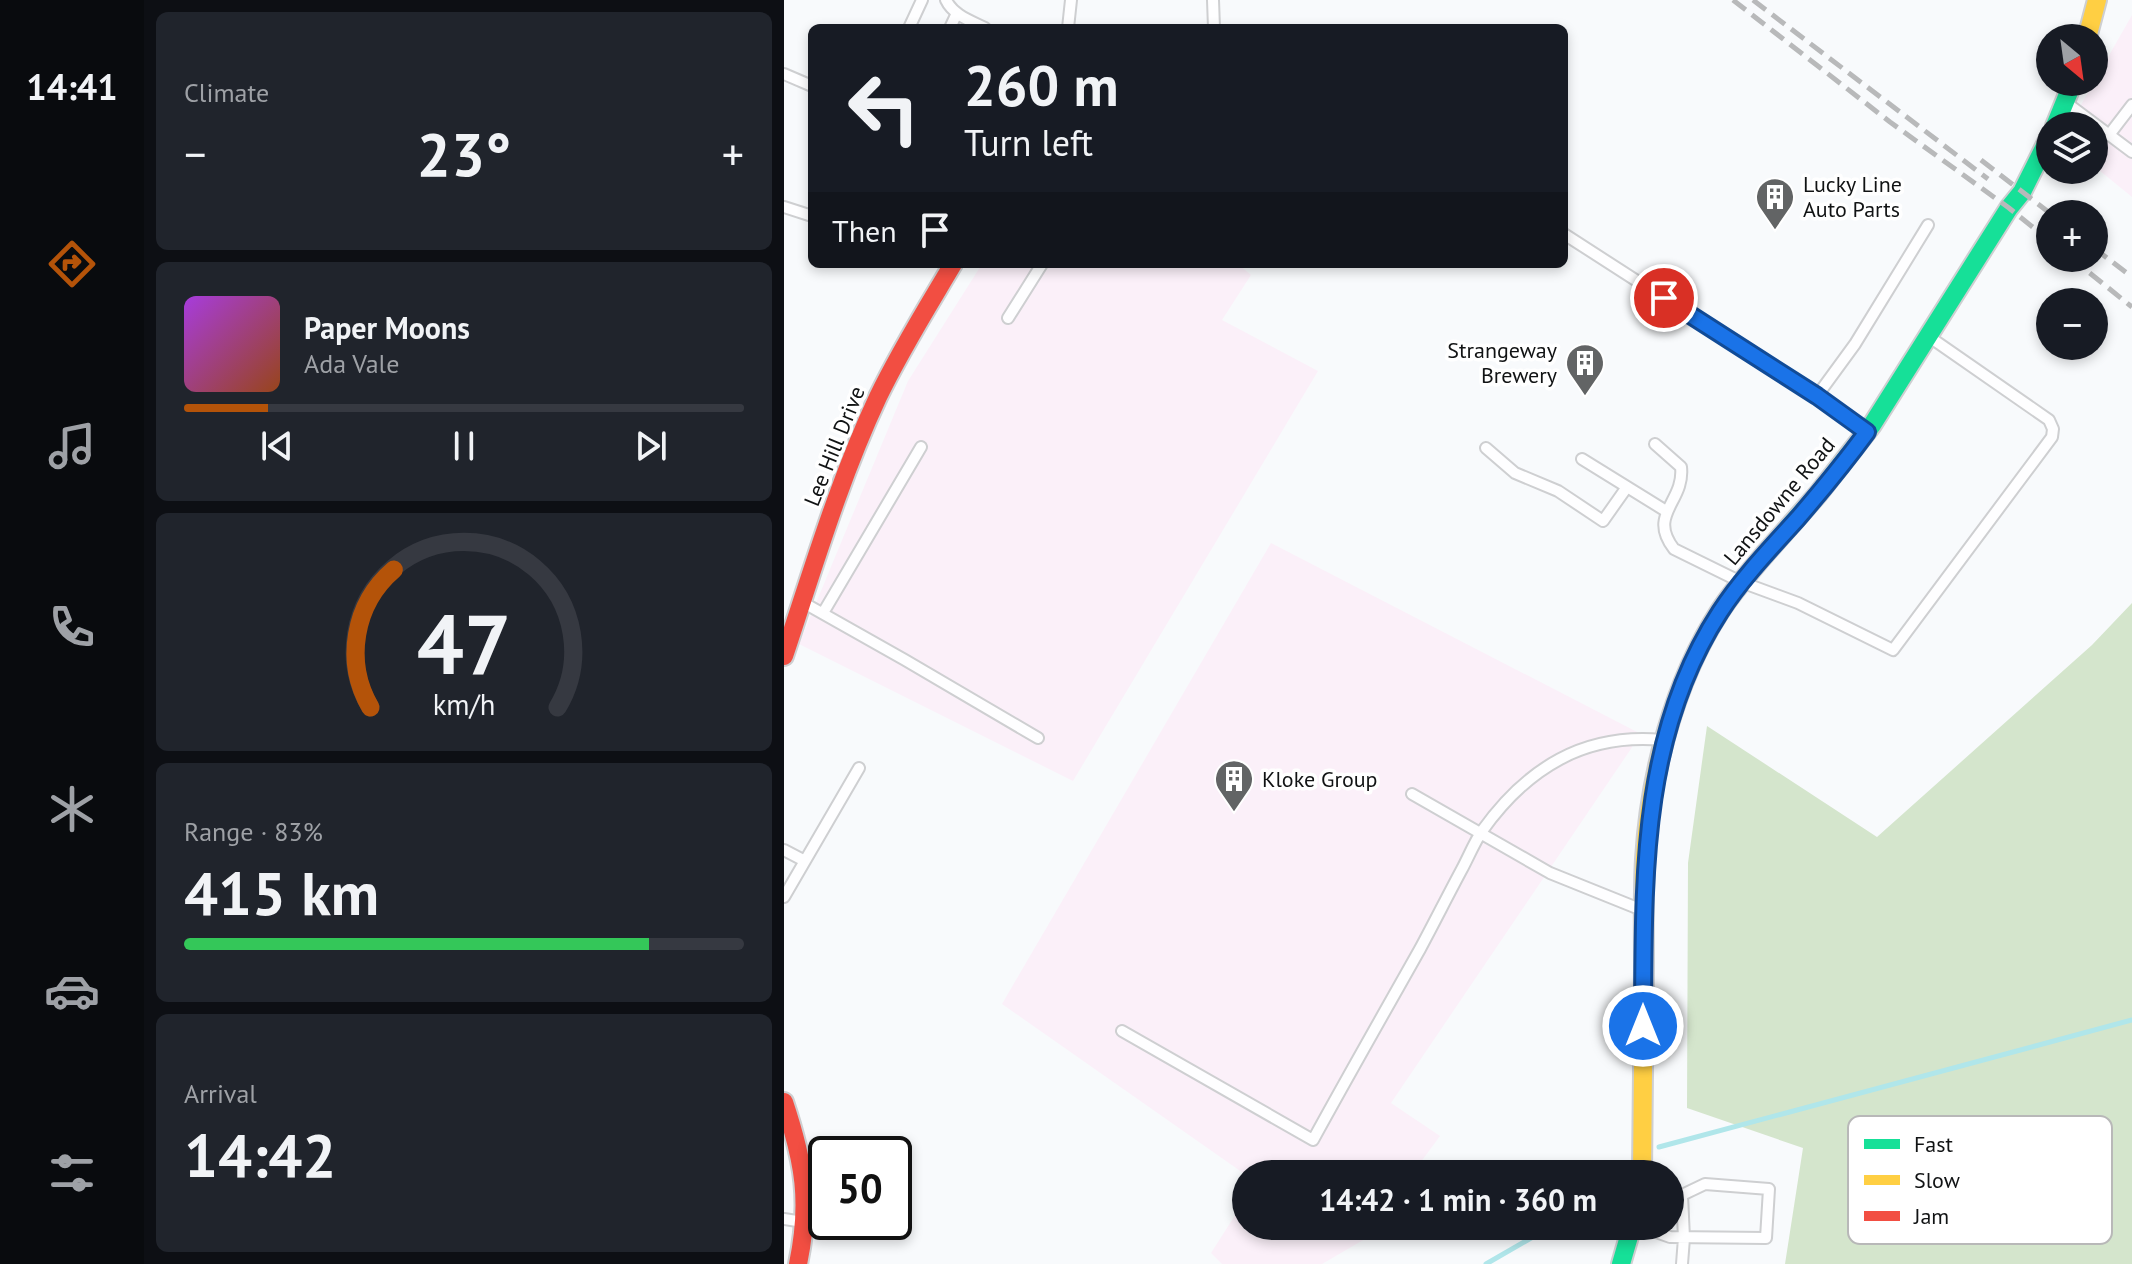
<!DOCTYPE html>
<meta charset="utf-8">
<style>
body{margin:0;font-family:"PT Sans",sans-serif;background:#20242c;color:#f1f3f6;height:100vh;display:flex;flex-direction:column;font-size:30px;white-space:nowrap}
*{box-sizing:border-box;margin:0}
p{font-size:26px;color:#9ea1a6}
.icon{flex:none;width:44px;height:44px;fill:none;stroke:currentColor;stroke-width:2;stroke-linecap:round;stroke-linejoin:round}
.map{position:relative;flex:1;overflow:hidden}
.sheet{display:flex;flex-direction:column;gap:12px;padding:12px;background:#0d0f14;width:640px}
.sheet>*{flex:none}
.guide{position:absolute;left:24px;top:24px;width:760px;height:244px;border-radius:12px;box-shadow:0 4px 12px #0003;background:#171b24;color:#f1f3f6;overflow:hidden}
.needle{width:52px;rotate:151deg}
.controls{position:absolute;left:1252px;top:24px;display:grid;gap:16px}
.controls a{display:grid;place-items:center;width:72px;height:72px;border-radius:50%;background:#171b24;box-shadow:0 4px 12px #0003;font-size:40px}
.speed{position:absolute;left:24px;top:1136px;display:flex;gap:16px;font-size:40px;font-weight:700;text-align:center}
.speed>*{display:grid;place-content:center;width:104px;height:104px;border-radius:50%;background:#171b24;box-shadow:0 4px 12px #0003;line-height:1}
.speed .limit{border:4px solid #111;border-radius:12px;background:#fff;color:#111}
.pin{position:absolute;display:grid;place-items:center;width:68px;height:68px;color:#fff;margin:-34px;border:4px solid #fff;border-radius:50%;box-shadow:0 2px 8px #0007}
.me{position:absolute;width:88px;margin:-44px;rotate:0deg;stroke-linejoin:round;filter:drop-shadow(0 0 6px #0008)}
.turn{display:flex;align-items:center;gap:28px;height:168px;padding:0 24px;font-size:36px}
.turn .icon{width:104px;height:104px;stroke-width:2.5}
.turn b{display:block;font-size:56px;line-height:68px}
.then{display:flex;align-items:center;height:76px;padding:0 24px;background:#0003;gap:16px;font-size:30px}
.big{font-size:60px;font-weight:700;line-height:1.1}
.sheet .tile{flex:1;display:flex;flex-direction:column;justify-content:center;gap:12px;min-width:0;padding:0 28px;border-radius:12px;background:#20242c}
.sheet .dial{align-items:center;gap:0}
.dial svg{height:208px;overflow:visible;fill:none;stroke:#363941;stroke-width:7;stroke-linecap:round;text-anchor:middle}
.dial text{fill:#f1f3f6;stroke:none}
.song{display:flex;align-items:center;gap:24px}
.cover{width:96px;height:96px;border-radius:12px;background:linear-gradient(135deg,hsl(280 70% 55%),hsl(20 70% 35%))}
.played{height:8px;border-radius:4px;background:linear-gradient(90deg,#b45309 15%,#363941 15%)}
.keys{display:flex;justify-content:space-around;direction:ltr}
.heat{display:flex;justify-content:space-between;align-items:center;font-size:44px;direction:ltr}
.charge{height:12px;border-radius:6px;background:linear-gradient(90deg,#34c759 83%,#363941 0)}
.trip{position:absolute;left:448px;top:1160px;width:452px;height:80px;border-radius:40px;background:#171b24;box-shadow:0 4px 12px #0003;font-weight:700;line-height:80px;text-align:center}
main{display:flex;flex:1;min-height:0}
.tab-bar{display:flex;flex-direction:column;width:144px;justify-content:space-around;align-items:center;background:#090b0e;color:#9ea1a6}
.tab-bar .icon{width:56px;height:56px}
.tab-bar .on{color:#b45309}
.tab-bar b{font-size:36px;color:#f1f3f6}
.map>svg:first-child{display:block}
.industrial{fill:#fbf0f9}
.green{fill:#d4e5cc}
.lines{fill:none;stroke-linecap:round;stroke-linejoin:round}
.stream{stroke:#b0e6ea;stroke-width:5}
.lane-casing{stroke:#cecfd1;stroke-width:14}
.fast-casing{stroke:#cecfd1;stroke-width:22}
.slow-casing{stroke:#cecfd1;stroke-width:22}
.jam-casing{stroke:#cecfd1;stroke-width:22}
.lane{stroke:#fefeff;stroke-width:10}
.fast{stroke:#16e098;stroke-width:18}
.slow{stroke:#ffcf43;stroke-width:18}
.jam{stroke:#f24e42;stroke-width:18}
.rail{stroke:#b8b9ba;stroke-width:5;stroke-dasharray:16 8;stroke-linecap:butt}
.route-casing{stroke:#114b97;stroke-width:20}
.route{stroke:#1a73e8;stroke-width:14}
.labels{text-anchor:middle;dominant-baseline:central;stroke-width:7;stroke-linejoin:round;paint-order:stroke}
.poi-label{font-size:22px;fill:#111314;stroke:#fff;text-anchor:start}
.street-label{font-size:22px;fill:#111314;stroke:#fff}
.key{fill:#fff;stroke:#b8b8b8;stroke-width:2}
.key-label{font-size:22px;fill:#111314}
</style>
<main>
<nav class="tab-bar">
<b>14:41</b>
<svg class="icon on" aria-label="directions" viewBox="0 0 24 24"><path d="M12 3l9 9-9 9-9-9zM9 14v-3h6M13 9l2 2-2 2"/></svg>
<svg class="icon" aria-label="music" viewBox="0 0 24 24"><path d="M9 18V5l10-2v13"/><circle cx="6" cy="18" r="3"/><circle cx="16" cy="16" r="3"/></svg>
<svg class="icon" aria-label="phone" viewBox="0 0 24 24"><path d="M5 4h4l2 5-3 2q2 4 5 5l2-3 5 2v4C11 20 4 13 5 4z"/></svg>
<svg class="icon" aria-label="climate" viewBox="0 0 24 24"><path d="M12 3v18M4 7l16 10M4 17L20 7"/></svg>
<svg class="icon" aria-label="car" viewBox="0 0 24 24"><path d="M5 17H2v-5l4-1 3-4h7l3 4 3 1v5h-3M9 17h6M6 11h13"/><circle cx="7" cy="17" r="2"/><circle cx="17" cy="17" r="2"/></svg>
<svg class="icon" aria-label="filters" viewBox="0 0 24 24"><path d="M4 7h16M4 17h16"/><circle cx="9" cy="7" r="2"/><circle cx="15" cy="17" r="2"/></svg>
</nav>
<section class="sheet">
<div class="tile"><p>Climate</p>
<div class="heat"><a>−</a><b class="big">23°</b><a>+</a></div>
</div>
<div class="tile">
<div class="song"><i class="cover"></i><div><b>Paper Moons</b><p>Ada Vale</p></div></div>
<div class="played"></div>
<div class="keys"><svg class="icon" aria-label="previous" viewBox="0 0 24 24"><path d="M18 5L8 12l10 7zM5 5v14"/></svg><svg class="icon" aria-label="pause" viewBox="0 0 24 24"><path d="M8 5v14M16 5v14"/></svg><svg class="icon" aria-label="next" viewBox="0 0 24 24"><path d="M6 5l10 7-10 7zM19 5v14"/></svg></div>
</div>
<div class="tile dial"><svg viewBox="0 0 100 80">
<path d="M14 69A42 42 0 1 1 86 69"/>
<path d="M14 69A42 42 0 0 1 23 16" stroke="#b45309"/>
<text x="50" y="56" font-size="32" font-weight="700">47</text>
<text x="50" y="72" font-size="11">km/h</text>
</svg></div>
<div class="tile"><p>Range · 83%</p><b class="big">415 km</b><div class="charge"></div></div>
<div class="tile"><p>Arrival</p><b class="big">14:42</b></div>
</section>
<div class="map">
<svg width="1348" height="1264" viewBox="0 0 1348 1264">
<rect width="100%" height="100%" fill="#f8fafc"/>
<path class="industrial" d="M1348 15V197L1310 166V126H1285Z
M198 264H454L467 275 438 320 534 371 289 781 15 644 124 381Z
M487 543 857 734 607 1103 656 1136 628 1174 462 1175 218 1004Z
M462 1198V1226H591L581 1239 538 1264H438L427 1253Z"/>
<path class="green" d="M1348 603V1264H1001L1019 1148 903 1108 904 863 923 726 1093 837 1308 645Z"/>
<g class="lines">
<path class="stream" d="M875 1147 1348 1020
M702 1264 768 1226"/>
<g class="lane-casing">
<path id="lane" d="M162 0C169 15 187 21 201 28
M429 0 430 28
M125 28 138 0
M166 28 173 13
M284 28 287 0
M0 74 28 86
M1284 104 1348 152
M1325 135 1348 105
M0 207 28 216
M780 234 1030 395 1081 431
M224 318 258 264
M1033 396 1071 344 1144 225
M871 444 897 467C901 502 863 514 890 549L957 582 1014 603 1109 650 1268 437 1269 429 1265 420 1147 338
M702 448 731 473 774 491 819 521 843 487
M798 459 882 511
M20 603 121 660 254 738
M39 613 137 447
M628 794 766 873 858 910
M0 850 21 861
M0 897 75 768
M338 1031 529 1140C564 1076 600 1013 636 949 650 923 664 895 678 869 685 856 690 843 698 831 743 768 800 733 878 740
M0 1219 19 1222
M855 1226 886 1237 982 1238 985 1189 921 1184 898 1195 900 1238 898 1264"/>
</g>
<g class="fast-casing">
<path id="fast" d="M1271 126 1289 82
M981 554 1034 494 1088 425 1225 208 1238 192 1266 136
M837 1264 848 1226"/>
</g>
<g class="slow-casing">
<path id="slow" d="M1303 38 1313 0
M858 1174C859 1105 859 1036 860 968 860 932 859 895 861 859 866 775 890 682 936 611 949 591 965 573 981 554"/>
</g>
<g class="jam-casing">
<path id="jam" d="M0 656C29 569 55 480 94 397 116 351 143 308 169 264
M0 1102C20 1162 27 1202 14 1264"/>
</g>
<use href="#lane" class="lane"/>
<use href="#fast" class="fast"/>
<use href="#slow" class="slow"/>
<use href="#jam" class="jam"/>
<path class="rail" d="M949 0 1106 122 1225 208 1266 241
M969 0 1204 179
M1197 160 1267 214
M1310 248 1348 277
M1287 258 1348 307"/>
</g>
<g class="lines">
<g class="route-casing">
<path id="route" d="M859 1026C860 883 855 737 936 612 958 578 987 548 1014 518 1038 490 1061 462 1083 432L1033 396 880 298"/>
</g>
<use href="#route" class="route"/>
</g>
<defs>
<g id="building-pin" transform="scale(2)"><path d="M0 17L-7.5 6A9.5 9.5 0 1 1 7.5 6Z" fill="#626465" stroke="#fff"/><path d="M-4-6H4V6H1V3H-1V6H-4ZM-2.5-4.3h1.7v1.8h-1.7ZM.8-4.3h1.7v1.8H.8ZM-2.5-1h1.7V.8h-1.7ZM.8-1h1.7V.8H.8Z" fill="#fff"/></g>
</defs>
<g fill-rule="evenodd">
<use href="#building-pin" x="991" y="197"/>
<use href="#building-pin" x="801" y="363"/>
<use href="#building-pin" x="450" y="779"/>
</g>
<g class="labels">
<g class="poi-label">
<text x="1019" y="184">Lucky Line<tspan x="1019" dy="25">Auto Parts</tspan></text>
<text x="773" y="350" text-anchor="end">Strangeway<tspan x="773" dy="25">Brewery</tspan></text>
<text x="478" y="779">Kloke Group</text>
</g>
<g class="street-label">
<text transform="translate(50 446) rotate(-68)">Lee Hill Drive</text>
<text transform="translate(995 501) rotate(-50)">Lansdowne Road</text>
</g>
</g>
<rect x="1064" y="1116" width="264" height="128" rx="12" class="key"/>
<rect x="1080" y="1139" width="36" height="10" fill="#16e098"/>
<rect x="1080" y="1175" width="36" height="10" fill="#ffcf43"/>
<rect x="1080" y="1211" width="36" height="10" fill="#f24e42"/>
<g class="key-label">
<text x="1130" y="1152">Fast</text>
<text x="1130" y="1188">Slow</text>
<text x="1130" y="1224">Jam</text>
</g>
</svg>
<div class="controls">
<a><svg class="needle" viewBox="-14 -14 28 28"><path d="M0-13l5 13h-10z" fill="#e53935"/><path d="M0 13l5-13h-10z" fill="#9ea1a6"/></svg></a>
<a><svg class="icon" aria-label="layers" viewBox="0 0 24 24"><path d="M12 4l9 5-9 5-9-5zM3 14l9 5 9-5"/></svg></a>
<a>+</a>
<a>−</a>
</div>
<div class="speed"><div class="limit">50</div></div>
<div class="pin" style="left:880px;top:298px;background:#d93025"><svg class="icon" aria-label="arrive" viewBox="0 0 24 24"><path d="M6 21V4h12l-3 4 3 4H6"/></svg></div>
<svg class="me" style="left:859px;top:1026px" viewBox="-20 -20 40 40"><circle r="17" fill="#1a73e8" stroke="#fff" stroke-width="3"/><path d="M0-11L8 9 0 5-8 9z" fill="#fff"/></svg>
<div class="trip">14:42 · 1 min · 360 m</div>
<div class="guide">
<div class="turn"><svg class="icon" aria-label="left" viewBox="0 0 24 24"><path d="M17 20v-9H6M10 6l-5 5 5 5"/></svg><div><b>260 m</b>Turn left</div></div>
<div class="then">Then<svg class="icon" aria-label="arrive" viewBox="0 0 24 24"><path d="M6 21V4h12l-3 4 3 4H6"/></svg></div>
</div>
</div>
</main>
